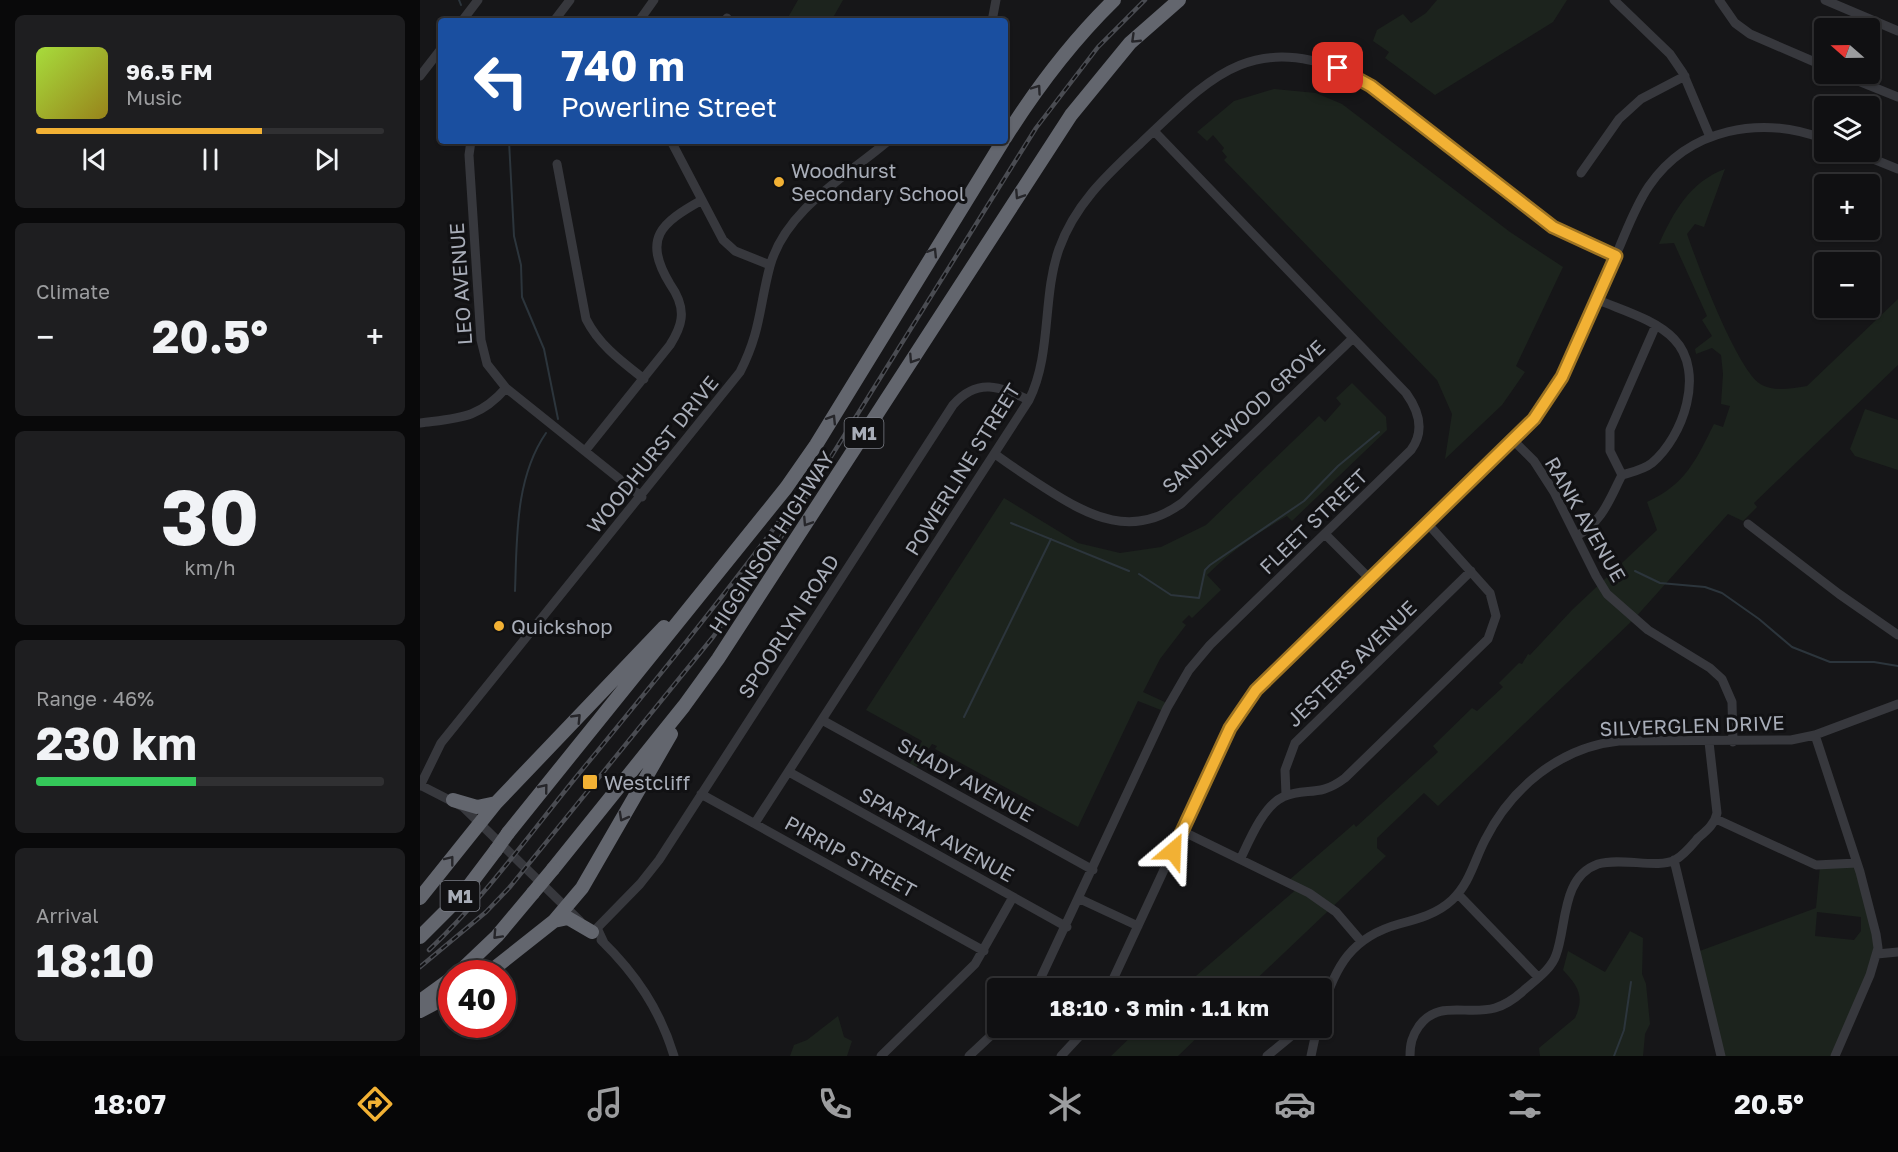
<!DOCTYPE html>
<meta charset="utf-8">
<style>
body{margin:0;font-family:"Golos Text",sans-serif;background:#1e1e20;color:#f1f3f6;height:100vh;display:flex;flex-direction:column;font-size:22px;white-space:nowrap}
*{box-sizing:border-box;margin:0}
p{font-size:20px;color:#9c9d9f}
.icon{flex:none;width:33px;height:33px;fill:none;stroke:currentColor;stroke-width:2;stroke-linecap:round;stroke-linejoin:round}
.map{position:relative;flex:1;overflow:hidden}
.details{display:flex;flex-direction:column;gap:15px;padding:15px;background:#09090a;width:420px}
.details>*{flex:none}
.top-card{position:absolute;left:18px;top:18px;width:570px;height:126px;border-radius:6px;box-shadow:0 2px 4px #0004,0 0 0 2px #303032;background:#1a4fa0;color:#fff;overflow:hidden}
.needle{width:39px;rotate:290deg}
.fabs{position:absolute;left:1394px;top:18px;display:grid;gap:12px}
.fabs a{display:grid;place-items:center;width:66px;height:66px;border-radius:6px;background:#101012;box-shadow:0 2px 4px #0004,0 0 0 2px #303032;font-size:30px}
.speed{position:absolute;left:18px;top:960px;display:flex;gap:12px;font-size:30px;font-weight:700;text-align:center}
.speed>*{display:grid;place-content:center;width:78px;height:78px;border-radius:50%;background:#101012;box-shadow:0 2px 4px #0004,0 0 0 2px #303032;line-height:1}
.speed .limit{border:9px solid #d22;background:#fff;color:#111}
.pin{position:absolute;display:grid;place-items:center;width:51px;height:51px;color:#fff;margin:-26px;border-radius:12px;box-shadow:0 3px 9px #0006}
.me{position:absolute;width:66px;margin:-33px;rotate:26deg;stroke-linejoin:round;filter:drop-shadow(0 0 4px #0008)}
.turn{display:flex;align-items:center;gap:21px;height:126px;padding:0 24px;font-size:27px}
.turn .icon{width:78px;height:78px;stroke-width:2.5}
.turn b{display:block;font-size:42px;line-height:51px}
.big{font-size:45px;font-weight:700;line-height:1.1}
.details .tile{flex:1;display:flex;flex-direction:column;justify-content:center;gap:9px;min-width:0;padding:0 21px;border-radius:9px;background:#1e1e20}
.details .dial{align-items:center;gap:0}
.dial b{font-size:78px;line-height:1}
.song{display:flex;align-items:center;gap:18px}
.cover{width:72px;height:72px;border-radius:9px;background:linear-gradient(135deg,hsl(80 70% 55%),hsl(50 70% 35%))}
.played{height:6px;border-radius:3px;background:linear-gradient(90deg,#f2b134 65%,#303032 65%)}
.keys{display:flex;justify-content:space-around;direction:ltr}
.heat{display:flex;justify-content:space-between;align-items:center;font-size:33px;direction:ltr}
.charge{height:9px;border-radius:4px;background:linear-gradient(90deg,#34c759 46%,#303032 0)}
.trip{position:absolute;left:567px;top:978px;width:345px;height:60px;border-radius:6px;background:#101012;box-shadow:0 2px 4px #0004,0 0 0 2px #303032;font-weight:700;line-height:60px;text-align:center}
.menu{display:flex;height:96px;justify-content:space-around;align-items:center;background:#060607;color:#9c9d9f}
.menu .icon{width:42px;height:42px}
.menu .on{color:#f2b134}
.menu b{font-size:27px;color:#f1f3f6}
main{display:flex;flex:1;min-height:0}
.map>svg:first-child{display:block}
.green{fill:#1c231d;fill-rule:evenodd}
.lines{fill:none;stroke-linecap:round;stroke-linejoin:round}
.stream{stroke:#2c353c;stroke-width:2}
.minor{stroke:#37383d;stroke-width:9}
.highway{stroke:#63666e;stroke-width:14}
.rail-casing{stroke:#4a4c52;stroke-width:4.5}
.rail{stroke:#111113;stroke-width:2;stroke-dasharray:7;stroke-linecap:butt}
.highway-bridge{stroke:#63666e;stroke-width:14}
.oneway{stroke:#26262a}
.route-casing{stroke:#9d7322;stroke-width:15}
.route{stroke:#f2b134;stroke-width:10}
.poi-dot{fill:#f2b134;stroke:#111113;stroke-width:2}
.labels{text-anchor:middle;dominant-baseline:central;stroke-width:6;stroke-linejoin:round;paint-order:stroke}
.shield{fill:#111113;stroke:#7b7e86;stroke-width:1.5}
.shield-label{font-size:18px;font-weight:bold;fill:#a8adb8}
.poi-label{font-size:20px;fill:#a8adb8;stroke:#111113;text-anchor:start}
.street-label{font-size:20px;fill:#a8adb8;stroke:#111113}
</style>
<main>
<section class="details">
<div class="tile">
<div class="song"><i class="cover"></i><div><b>96.5 FM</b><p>Music</p></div></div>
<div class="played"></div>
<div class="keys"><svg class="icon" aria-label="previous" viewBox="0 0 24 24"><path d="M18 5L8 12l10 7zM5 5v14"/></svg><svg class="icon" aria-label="pause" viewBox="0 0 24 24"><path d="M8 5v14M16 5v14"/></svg><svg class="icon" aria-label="next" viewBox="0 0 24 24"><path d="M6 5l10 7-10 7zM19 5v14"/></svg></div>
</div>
<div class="tile"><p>Climate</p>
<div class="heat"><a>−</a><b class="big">20.5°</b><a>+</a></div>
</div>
<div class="tile dial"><b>30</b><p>km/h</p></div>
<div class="tile"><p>Range · 46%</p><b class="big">230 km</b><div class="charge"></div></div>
<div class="tile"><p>Arrival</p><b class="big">18:10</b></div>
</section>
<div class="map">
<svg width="1478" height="1056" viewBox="0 0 1478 1056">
<rect width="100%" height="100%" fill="#161618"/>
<path class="green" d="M378 0H423L411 21H366Z
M1017 0H1147L1133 22 1015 95 965 58 969 52 953 41 957 30 983 14 991 23 1006 13Z
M854 89 896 93 922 104 1090 232 1143 267 1096 366 1105 372 1082 405 1025 459 1032 414 1017 380 804 160 807 157 802 151 804 148 793 135 787 141 777 132 814 101Z
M1305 169 1284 227 1275 224 1267 234C1277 263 1318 373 1342 385 1355 392 1373 388 1387 386L1478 299V365L1334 503 1337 507 1323 521 1308 514 1214 619 1018 806 1004 793 957 838V848L966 856 827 988H762L879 887 868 881 934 824 936 827 1018 752 1013 746 1052 708 1057 711 1083 687 1079 683 1099 663 1102 664 1108 654 1110 655 1152 610 1237 530 1227 502C1266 484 1276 460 1294 424L1303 427 1310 406 1301 404 1303 374 1301 355 1292 348 1276 354 1275 349 1292 336 1282 320 1287 316 1254 243 1239 244C1254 211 1270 182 1305 169Z
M932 383 966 417 967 430 872 521 867 516C838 533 811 551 787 575L801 590 772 618 769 615 762 622 766 625 740 659 723 692 749 704 746 712 718 701 658 827 515 749 517 746 512 744 494 771 488 767 502 741 446 710 584 498 658 543 700 553 741 547 786 525 899 416 905 422 921 404 916 398Z
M1445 409 1478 420V470L1435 456 1430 449Z
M1437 863 1458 948 1416 1056H1301L1277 952 1396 908 1400 866ZM1397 912 1441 917V931L1434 940 1395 936Z
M1210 931 1223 938 1222 974 1226 984 1230 1024 1225 1034 1223 1056H1120L1119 1048 1155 1018C1165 996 1158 986 1143 970L1148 951 1185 972Z
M418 1016 424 1037 432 1041 427 1056H370L374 1045 387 1040Z
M720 1028H787L758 1056H691Z"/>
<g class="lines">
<path class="stream" d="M39 0 41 5
M89 141 94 236 101 265 102 297 124 349 138 419
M591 523 709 571
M1215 571 1240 583 1285 587 1302 593 1339 619 1372 647 1410 662H1454L1478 666
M719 574 751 595 779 598 785 570 790 565 884 501 918 466 959 432
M95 591C97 538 95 478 126 433
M544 717 631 539
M1194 1056 1204 1030 1211 982"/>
<path class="minor" d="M1194 0 1250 54 1263 73 1290 137
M1299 0 1315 23 1330 34 1404 66
M1405 0 1478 31
M42 21 58 0
M134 21 150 0
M219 21 234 0
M305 21 307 18
M572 21 576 0
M1421 74 1478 97
M0 76 21 49
M51 141 49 155 61 340 67 364 86 388 222 497
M251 141 303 240 315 251 350 265
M1436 152 1478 169
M137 164 166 319C179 345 201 361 224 379
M1161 173 1199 119 1221 99 1265 76
M0 423C38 418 59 419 86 388
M1094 441 1114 461 1134 492 1176 576 1187 594 1228 630 1290 668 1302 679 1312 702 1313 742
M165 451 250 345C255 337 260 328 261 319 263 306 257 294 250 284 222 238 241 223 282 200
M575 454C591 466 608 477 625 488 670 517 713 539 762 503L933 338
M1202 475 1190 451V430L1236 325
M1328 524 1419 594 1478 635
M906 535 950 579
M1157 536C1183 521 1189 500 1202 475 1212 472 1223 470 1232 463 1263 437 1286 372 1254 339 1235 319 1201 310 1176 299
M402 720 673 870
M1395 735 1440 872 1456 934 1458 948 1450 975 1415 1056
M369 772 647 927
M0 785 43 807 160 921
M0 786 21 743 320 372C341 331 339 307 350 266 366 209 427 176 468 141
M281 794 564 951
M866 795 865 770 875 743 1051 571
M1296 819 1396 865 1437 863
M335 823 609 400C632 354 622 297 639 249 655 204 687 175 721 143 790 78 829 31 931 73L1133 227 1196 256
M762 831 889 893 916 912 940 940
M821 858C829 841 844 805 863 797 887 786 897 799 925 778L1068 639 1076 616 1070 593 1008 524
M1254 860 1301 1056
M1038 894 1118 977
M660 899 718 926
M181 940C216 974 240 1010 254 1056
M184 943 177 928 220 884 239 860 533 405C558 377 580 387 609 400
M1457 954 1478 952
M616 988 747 708 769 670 790 645 991 450C1005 431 999 411 986 393L734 131
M689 988 810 728 826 702 1114 419C1151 367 1173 306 1199 248 1208 227 1216 205 1229 186 1269 128 1341 115 1404 139
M902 1011C915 966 932 937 979 924 998 919 1017 914 1032 900 1050 883 1054 861 1065 840 1091 788 1140 747 1199 741L1371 740 1395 735 1478 704
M461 1056 555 964 593 897
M549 1056 579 1028
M641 1056 667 1028
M847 1056 881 1028
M891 1056 897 1028
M990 1056C990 1044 992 1036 999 1026 1019 999 1047 1016 1075 1008 1085 1005 1094 999 1102 992 1114 981 1131 970 1136 955 1147 926 1141 877 1178 864 1201 857 1238 869 1255 860 1264 855 1272 845 1278 838 1286 831 1295 824 1297 813L1289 742"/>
<path class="highway" d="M585 138C617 87 651 42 694 0
M33 800 57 807 76 803
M88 833 366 488 396 445 583 141
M133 869 264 706 298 659 651 115 710 43 759 0
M0 898 76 803 244 627
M134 921 148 918 172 932
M0 937 42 895 76 850
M37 974 77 936 113 893
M67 974 134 921 162 888 251 734
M0 1001 32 978
M0 1011 32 994"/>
<g class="rail-casing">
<path id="rail" d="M9 950C64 898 109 835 157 776 231 686 305 596 374 501
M0 967 66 912 89 888 293 637 341 569 616 128 678 47 725 0"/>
</g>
<use href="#rail" class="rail"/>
<path class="highway-bridge" d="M76 850 88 833
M113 893 133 869"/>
</g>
<defs><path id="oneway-chevron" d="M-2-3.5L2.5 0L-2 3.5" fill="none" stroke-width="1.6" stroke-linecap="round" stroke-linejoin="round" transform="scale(1.5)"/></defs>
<g class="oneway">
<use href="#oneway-chevron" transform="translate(715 39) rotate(136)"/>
<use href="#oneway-chevron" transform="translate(617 89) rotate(-55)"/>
<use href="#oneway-chevron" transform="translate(599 195) rotate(123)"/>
<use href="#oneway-chevron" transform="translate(513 252) rotate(-58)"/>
<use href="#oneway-chevron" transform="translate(493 359) rotate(123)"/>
<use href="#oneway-chevron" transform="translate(412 419) rotate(-58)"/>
<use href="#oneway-chevron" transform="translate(387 522) rotate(123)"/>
<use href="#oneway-chevron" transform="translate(157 718) rotate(-46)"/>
<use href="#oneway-chevron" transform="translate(124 788) rotate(-51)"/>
<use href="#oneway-chevron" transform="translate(203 817) rotate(119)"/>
<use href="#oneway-chevron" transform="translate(30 860) rotate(-52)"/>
<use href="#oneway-chevron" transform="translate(77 935) rotate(133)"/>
</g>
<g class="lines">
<g class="route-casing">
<path id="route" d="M753 851 810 728 836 690 1114 419 1142 377 1196 256 1133 227 951 86 918 68"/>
</g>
<use href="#route" class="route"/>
</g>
<g class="poi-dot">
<circle cx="359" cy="182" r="6"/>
<circle cx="79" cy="626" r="6"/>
<rect x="162" y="774" width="16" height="16" rx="3"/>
</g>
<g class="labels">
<g class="shield">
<rect x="424.5" y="418" width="39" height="30" rx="4.5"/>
<rect x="20.5" y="881" width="39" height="30" rx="4.5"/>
</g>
<g class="shield-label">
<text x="444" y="433">M1</text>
<text x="40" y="896">M1</text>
</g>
<g class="poi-label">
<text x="371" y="170">Woodhurst<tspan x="371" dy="23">Secondary School</tspan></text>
<text x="91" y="626">Quickshop</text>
<text x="184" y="782">Westcliff</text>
</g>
<g class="street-label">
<text transform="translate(40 284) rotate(-94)">LEO AVENUE</text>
<text transform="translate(823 416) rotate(-43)">SANDLEWOOD GROVE</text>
<text transform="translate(232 454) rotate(-51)">WOODHURST DRIVE</text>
<text transform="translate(542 469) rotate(-58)">POWERLINE STREET</text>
<text transform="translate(1166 519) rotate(60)">RANK AVENUE</text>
<text transform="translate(893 521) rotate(-44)">FLEET STREET</text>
<text transform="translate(351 542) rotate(-57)">HIGGINSON HIGHWAY</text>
<text transform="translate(368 626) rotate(-57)">SPOORLYN ROAD</text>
<text transform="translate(931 663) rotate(-44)">JESTERS AVENUE</text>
<text transform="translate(1272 725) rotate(-2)">SILVERGLEN DRIVE</text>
<text transform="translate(546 779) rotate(29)">SHADY AVENUE</text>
<text transform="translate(517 834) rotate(29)">SPARTAK AVENUE</text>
<text transform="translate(431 856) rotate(29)">PIRRIP STREET</text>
</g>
</g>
</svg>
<div class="fabs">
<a><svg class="needle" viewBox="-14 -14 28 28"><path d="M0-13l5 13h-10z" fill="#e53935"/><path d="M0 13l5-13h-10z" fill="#9c9d9f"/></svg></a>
<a><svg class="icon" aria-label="layers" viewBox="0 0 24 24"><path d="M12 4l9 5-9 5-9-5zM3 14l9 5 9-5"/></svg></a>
<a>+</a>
<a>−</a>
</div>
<div class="speed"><div class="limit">40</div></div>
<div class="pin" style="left:918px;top:68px;background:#d93025"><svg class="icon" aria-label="arrive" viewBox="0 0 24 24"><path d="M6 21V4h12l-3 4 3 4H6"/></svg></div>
<svg class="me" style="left:753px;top:851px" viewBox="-20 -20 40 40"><path d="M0-17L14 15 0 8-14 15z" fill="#f2b134" stroke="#fff" stroke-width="4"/></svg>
<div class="trip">18:10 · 3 min · 1.1 km</div>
<div class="top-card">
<div class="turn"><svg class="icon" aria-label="left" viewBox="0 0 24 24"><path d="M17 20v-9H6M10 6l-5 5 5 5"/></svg><div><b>740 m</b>Powerline Street</div></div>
</div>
</div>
</main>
<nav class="menu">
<b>18:07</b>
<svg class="icon on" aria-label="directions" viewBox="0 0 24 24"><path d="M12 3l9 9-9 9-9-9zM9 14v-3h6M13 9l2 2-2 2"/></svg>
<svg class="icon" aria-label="music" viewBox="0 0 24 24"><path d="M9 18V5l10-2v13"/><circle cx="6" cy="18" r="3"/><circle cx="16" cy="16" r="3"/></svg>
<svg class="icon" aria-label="phone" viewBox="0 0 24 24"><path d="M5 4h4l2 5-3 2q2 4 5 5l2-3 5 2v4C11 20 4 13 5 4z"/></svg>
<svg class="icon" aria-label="climate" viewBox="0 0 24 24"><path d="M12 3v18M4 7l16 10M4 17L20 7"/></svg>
<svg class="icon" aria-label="car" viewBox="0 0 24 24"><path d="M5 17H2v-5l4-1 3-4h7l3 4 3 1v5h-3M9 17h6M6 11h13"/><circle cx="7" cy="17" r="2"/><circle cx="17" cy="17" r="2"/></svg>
<svg class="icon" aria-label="filters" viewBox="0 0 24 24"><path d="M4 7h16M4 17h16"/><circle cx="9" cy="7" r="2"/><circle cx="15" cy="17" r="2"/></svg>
<b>20.5°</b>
</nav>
